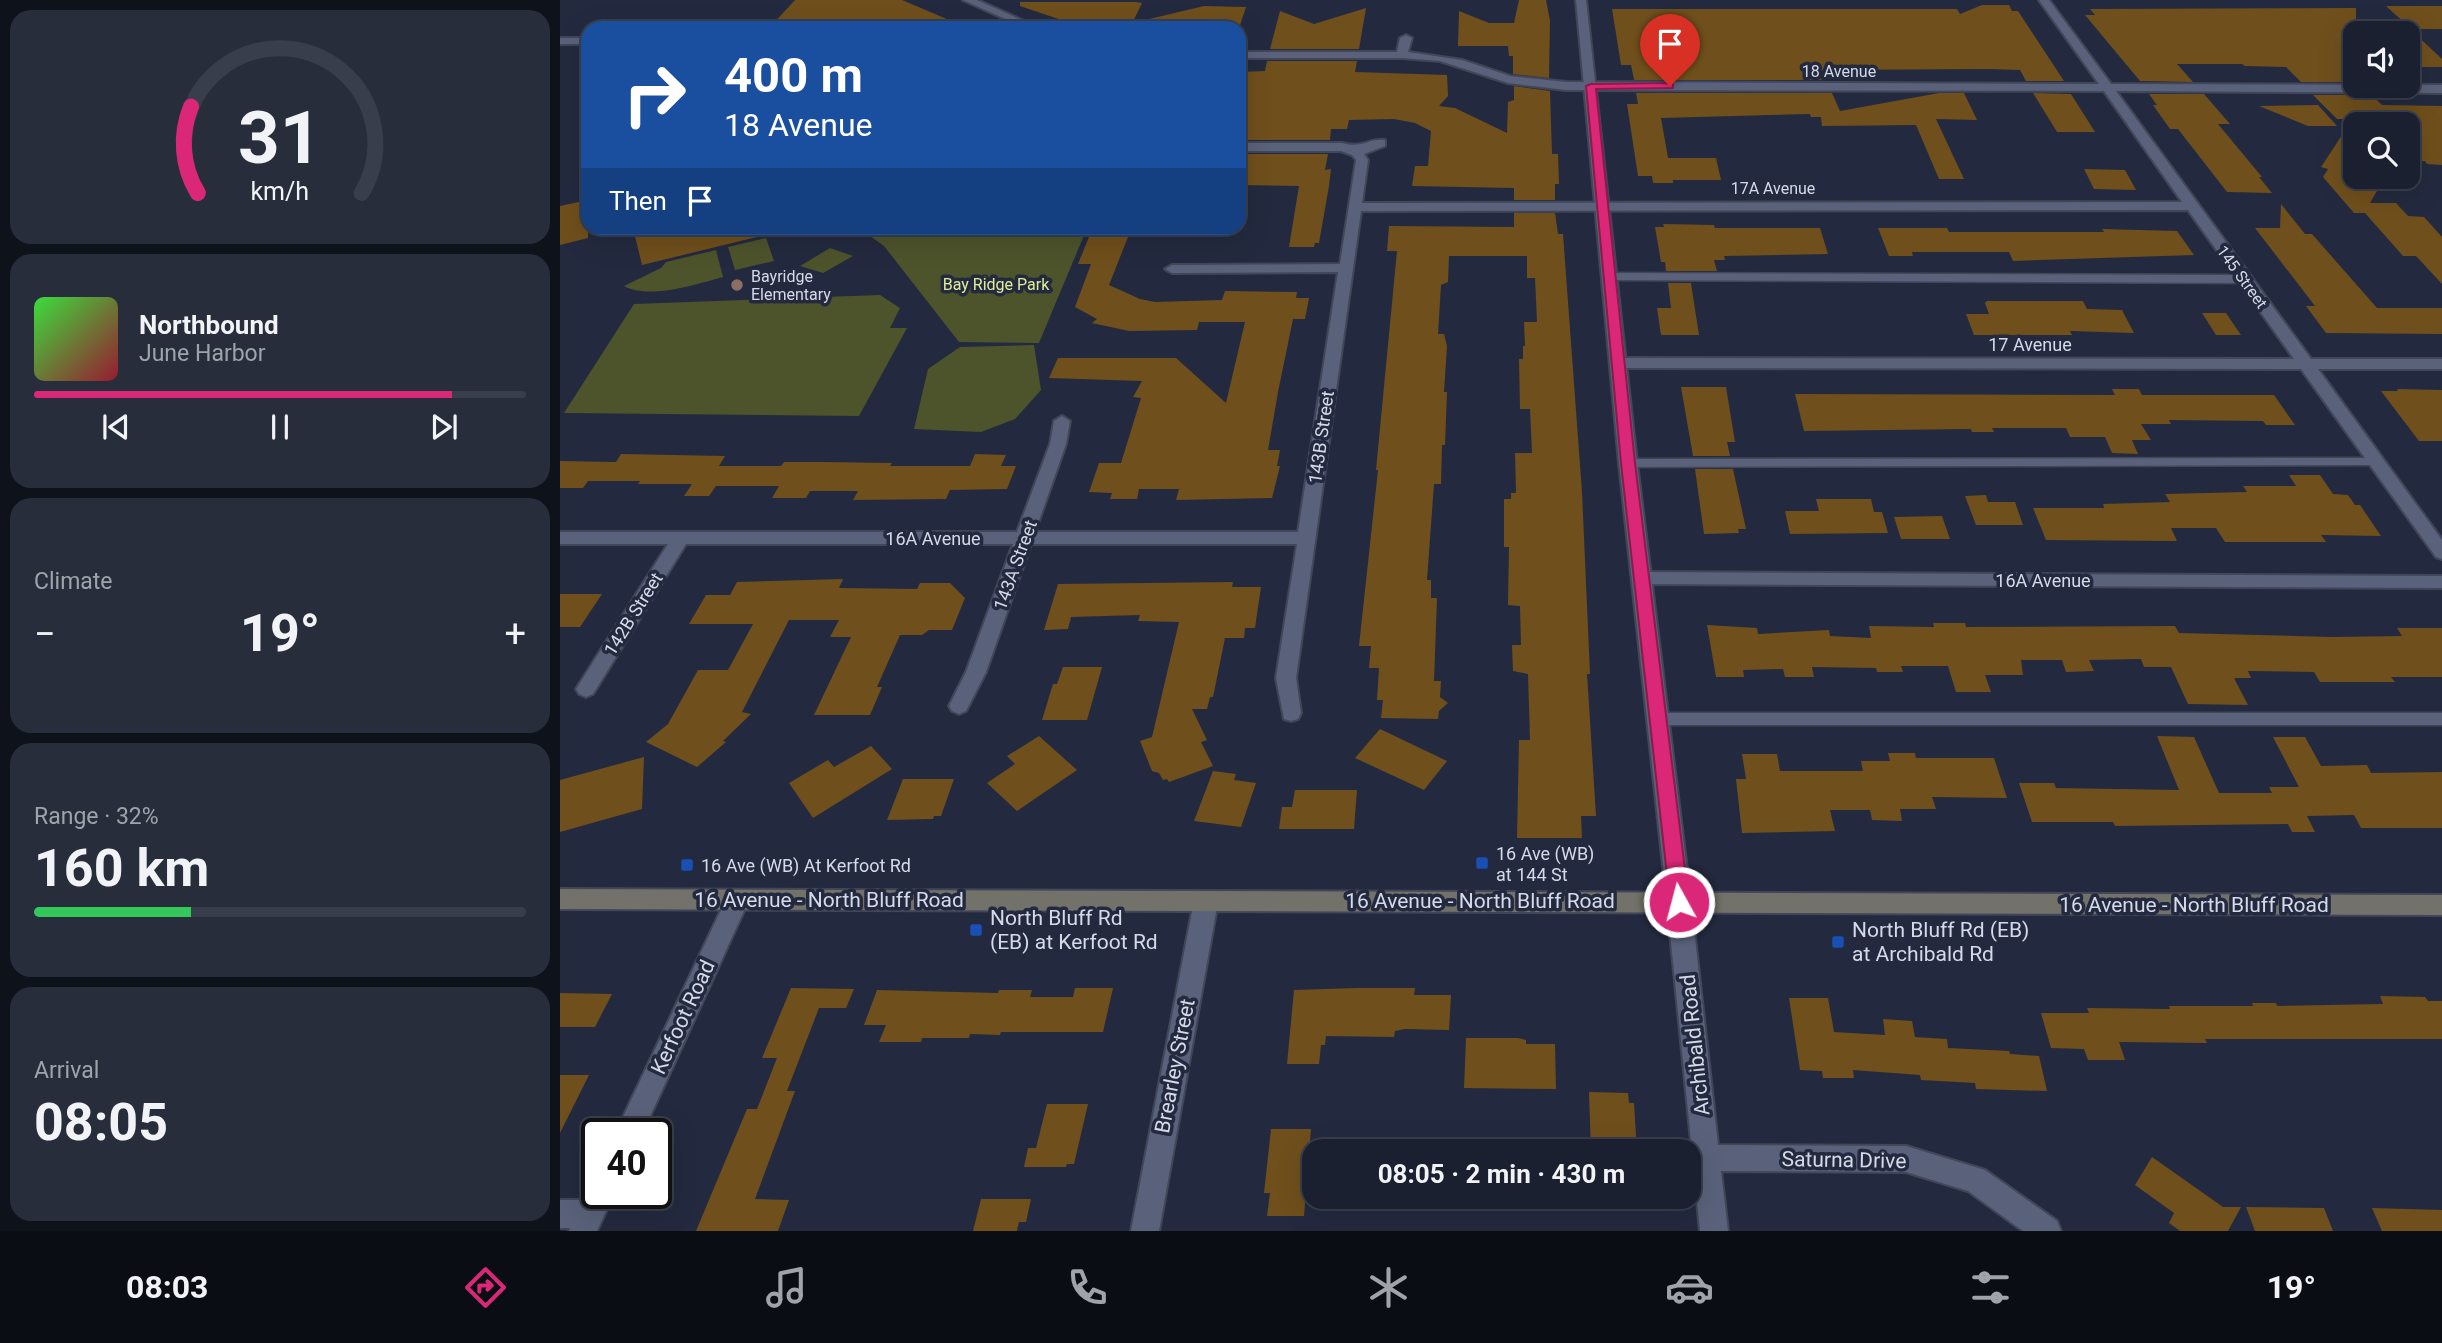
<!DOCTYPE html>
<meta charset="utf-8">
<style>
body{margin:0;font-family:Roboto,sans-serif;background:#272d3b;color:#f1f3f6;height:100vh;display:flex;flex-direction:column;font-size:26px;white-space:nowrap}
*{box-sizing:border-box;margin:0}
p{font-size:23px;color:#9fa3aa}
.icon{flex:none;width:38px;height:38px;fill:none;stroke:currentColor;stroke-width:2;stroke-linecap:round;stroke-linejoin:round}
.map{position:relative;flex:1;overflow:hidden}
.drawer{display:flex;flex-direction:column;gap:10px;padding:10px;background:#0e121a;width:560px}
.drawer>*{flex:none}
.top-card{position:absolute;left:21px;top:21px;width:665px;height:214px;border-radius:21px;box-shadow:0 7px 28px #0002,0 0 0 2px #383e4b;background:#1a4fa0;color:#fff;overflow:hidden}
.buttons{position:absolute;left:1783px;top:21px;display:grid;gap:14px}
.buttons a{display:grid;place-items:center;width:77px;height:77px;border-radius:14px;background:#1a202f;box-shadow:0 7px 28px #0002,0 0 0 2px #383e4b;font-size:35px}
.speed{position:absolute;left:21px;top:1118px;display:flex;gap:14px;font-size:35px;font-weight:700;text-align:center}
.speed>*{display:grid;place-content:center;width:91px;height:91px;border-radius:50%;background:#1a202f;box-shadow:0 7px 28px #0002,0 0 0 2px #383e4b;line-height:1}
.speed .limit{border:4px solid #111;border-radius:10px;background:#fff;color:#111}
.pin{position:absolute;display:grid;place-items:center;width:60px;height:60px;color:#fff;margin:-72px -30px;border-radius:50% 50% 50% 0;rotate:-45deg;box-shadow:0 0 7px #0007}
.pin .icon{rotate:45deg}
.me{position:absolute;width:77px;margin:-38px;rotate:353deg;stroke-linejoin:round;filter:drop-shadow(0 0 5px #0008)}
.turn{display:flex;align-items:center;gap:24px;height:147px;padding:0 28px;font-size:32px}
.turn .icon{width:91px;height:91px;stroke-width:2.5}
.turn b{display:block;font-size:49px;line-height:60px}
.then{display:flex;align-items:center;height:66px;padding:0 28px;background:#0003;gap:14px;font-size:26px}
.big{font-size:52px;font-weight:700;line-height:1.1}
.drawer .card{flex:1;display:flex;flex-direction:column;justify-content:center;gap:10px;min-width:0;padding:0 24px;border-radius:21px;background:#272d3b}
.drawer .dial{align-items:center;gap:0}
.dial svg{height:182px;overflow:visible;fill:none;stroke:#383e4b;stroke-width:7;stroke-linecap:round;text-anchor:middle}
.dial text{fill:#f1f3f6;stroke:none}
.song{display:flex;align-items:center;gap:21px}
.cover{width:84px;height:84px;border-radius:10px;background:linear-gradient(135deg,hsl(120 70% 55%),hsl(350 70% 35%))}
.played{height:7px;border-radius:4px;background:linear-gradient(90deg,#db2777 85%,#383e4b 85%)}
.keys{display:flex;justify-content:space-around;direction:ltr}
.heat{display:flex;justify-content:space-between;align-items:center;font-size:38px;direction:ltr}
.charge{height:10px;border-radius:5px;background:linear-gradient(90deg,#34c759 32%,#383e4b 0)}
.trip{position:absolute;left:742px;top:1139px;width:399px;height:70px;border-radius:21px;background:#1a202f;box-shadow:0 7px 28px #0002,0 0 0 2px #383e4b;font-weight:700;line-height:70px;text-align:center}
.tabs{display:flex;height:112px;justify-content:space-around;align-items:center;background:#0a0d13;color:#9fa3aa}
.tabs .icon{width:49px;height:49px}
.tabs .on{color:#db2777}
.tabs b{font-size:32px;color:#f1f3f6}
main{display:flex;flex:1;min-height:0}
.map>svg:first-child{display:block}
.green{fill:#4d532b}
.building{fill:#6f4f1c}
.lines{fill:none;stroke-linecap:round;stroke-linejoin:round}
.service-casing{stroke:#414658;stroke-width:3}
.minor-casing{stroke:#414658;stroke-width:4}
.tertiary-casing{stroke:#414658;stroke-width:4}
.secondary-casing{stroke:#414658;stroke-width:4}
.service{fill:#59627a;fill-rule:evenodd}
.minor{fill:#59627a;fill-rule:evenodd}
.tertiary{fill:#59627a;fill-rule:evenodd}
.secondary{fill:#72716a;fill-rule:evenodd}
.route{fill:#db2777;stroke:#8e194d;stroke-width:2}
.education-dot{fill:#8d6e63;stroke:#232a3f;stroke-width:2.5}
.transit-dot{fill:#1a4fb4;stroke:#232a3f;stroke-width:2.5}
.labels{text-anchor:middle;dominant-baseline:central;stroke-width:7;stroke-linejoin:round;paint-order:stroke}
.far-street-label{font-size:16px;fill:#d5dae8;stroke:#232a3f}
.far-poi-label{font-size:16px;fill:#d5dae8;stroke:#232a3f;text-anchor:start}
.far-park-label{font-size:16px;fill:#dfed97;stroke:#232a3f}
.street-label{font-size:18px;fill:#d5dae8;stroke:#232a3f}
.poi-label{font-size:18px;fill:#d5dae8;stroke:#232a3f;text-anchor:start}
.near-street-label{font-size:21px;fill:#d5dae8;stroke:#232a3f}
.near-poi-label{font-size:21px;fill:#d5dae8;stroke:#232a3f;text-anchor:start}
</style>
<main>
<section class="drawer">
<div class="card dial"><svg viewBox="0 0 100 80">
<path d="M14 69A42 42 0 1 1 86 69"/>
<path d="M14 69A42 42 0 0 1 11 31" stroke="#db2777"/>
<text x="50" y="56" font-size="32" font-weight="700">31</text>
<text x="50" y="72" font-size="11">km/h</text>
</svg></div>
<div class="card">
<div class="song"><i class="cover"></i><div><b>Northbound</b><p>June Harbor</p></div></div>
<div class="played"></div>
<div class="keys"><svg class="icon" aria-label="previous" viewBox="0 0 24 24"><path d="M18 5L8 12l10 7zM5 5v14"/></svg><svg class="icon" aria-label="pause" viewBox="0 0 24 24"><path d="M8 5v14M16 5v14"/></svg><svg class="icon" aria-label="next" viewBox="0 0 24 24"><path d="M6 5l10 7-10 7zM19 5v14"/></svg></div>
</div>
<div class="card"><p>Climate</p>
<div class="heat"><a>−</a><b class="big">19°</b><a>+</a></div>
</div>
<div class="card"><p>Range · 32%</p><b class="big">160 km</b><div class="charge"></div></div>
<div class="card"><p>Arrival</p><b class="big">08:05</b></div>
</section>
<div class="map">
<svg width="1882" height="1231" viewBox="0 0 1882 1231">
<rect width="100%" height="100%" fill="#232a3f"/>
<path class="green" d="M299 228H527L479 343 399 342 324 246Z
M206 238 214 261 175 270 168 247Z
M270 248 293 256 263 273 240 266Z
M156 250 163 277C137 284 89 300 64 286L101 268 106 262Z
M320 295 340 308 330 328H347L299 416 4 413 74 304Z
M474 345 481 390 455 419 421 432 354 429 368 369 400 347Z"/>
<path class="building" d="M235 0H342L408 28H209Z
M959 0H986L990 21 989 78 953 74V56H949L948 46H898L899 11 929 23H954Z
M460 2H576L582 3 570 28H525L460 6Z
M1422 5H1449L1452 11H1458L1504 81H1466L1460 70 1428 69 1262 70 1266 80H1074L1071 65H1061L1052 9H1397L1400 14Z
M644 6 686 7 679 28H586L585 20Z
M1826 6H1882V29H1850L1882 59V67H1855L1848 60V26Z
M806 8 799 49H710L720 11 754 24Z
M1796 8V82H1741L1726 67 1685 66 1682 64H1617L1633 82 1580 81 1525 15H1535L1530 9Z
M707 61H797L795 72 887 75 888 96 879 106 895 108 947 133 948 102 954 100V86L990 91 992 154H998L999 184H995V200H954V188L852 186 855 166H868L871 131 855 123 834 119 789 120 787 129H771L770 140H679V72L705 71Z
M1076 93H1272L1280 111 1379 93H1404L1417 120 1376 119 1404 179H1379L1356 125 1262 126 1261 117H1251L1250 114 1101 118 1108 158H1156L1161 180H1113V183H1093L1092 176H1078L1067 104H1078Z
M1473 93 1511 94 1535 132H1497Z
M1589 94H1644L1670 124H1658L1702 177H1699L1712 193 1667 192 1618 129H1610L1593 105H1597Z
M1753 95H1812L1822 105 1882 106V165L1867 164 1865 161 1848 162V124H1836L1832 119H1777Z
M1758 105 1777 126H1748L1699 106Z
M1784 132 1796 144V177H1825L1810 203H1836L1848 216 1864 217 1882 237V284L1856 256H1843L1805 213H1794L1763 177 1768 169 1761 167Z
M679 154H768L765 170 771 169 769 186 759 243H755L754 247H729L739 186 679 185Z
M1524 169 1565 170 1576 190 1534 189Z
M28 200V238L0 245V206Z
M1721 204 1745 234H1752L1817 308H1882V334L1766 333 1746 306H1755L1695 228H1720Z
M954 213H995L998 234H1003L1022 492 1030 674H1027L1029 705 1036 816H1021L1022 838H957L959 740H970L968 674 953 671 952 645H961L960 606 948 605 949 547H944V499H951V493H956L955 453H972L970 409H960L959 359H963V346H965L964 322H977L975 278H967V256H889L888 282 881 285 878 334H884L887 346 884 392H887L885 445H882L881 484H874L867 580H871V598H877L874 681H881L880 697 888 703 879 711 878 719 821 718 823 700H817L819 668H809L811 646H799L818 470H816L837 251H827L829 226 954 227Z
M1103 224 1154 225 1155 228H1260L1268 254 1164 256 1165 260H1154L1157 271H1106L1105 262H1101L1095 227H1104Z
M73 228H200L201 236 82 265Z
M1318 228H1387L1389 232H1544L1542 229 1617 231 1634 255 1453 261 1449 252H1352L1353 256H1329Z
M531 232H570L549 285 580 299 595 302 662 300 665 291 737 292 736 298H749L745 319H733L718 392 708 450H720L717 466H720L712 498 616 500 619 489H579L577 499H550L552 493 529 492 539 463H561L581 398 573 397 582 381 489 378 498 358H616L666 403 685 322H639L637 330 569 331 532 323 537 319 515 307 531 264H518Z
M1108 283H1131L1139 335H1101L1097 308H1111Z
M1427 301H1523L1527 309 1562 310 1574 333 1510 331 1512 335H1414L1406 314H1429L1425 303Z
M1642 313H1666L1681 335H1656Z
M1121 387H1166L1175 442H1167L1170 456H1133Z
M1552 389H1579L1582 395H1714L1735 425H1706L1703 421 1609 420 1611 424H1581L1591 440H1572L1578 454 1552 453 1545 437H1510L1506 428H1432L1434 432H1412L1411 429 1244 431 1235 394 1555 395Z
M1837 389 1882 390V441H1859L1821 391H1838Z
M61 454 165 456 159 466H221L224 462H262L332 463 330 466H410L415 454 446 455 441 466H456L447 489 390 490 386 499 293 500 298 491H250L246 498H212L219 486H156L149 496H124L132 484H78L80 481H28L23 488H0V461L56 462Z
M1135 469H1173L1186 529H1178L1179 533 1144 534Z
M1729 475H1760L1773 494 1788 495 1795 505H1800L1821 536 1761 535 1766 542H1665L1656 528H1611L1617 541 1486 540 1473 508H1544L1543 504 1610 502 1605 494 1687 492 1683 486H1736Z
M1426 495 1428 502H1455L1463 525H1416L1405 496Z
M1256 499H1311L1314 512H1322L1328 533 1230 534 1225 511H1259Z
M1382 516 1390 539H1341L1334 517Z
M283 579 279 588 357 589 360 583H390L405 598 392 630H369L362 635H340L317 687H322L310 715H254L291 637H270L279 620H229L182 712 191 714 163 741 166 742 137 767 86 742 108 724 138 670H168L193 624H129L146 595H170L177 582Z
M673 582 672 587H701L695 628H685L684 638H665L653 697H650L647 709H632L647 740 641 742 653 766 609 782 607 779 603 780 599 773 592 771 580 741 592 737 619 622 578 621 580 615 511 617 508 629 484 630 498 584Z
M0 594H42L20 627H0Z
M1373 623H1405L1406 627 1615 626 1619 633 1772 637 1842 636 1837 628H1882V677H1831L1835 682H1760L1754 672 1688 671 1691 678H1674L1688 705 1628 704 1611 667H1584L1581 659 1529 660 1534 671 1506 672 1502 660H1461L1463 675H1425L1431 692H1396L1388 666H1341L1343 672H1317L1316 668 1252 667 1254 677H1225L1223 669 1183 670 1184 677H1156L1147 625 1197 628 1198 634 1269 630 1270 636 1311 638 1309 626 1374 627Z
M503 667H542L527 720H482L493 684H497Z
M820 729 887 761 864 790 795 758Z
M479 736 517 770 457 811 427 783 455 764 447 756Z
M1597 736 1634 737 1659 793H1712L1709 787H1739L1713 737H1745L1761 766 1807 765 1811 773 1882 772V828H1801L1794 815 1747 816 1755 832H1732L1728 824 1555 826 1553 822H1472L1459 783H1494L1496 788 1619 790Z
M311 746 332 769 253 818 229 783 268 760 274 767Z
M1328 753H1355L1356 758H1434L1447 798 1372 797 1376 809H1340L1342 821 1312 820 1310 810H1270L1275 831 1182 833 1176 779H1186L1182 754H1217L1220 771H1303L1301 761H1330Z
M84 757 82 809 0 832V780Z
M653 771 676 774 674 780 696 783 681 827 634 821Z
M343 779H394L381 816H374L373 819 327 820Z
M735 790H797L794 829H719L722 807H732Z
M231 988 294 989 286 1008H259L227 1091H235L195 1199 229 1200 218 1231H136L187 1109H197L217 1058H202Z
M515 988H553L543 1032H441L440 1035 410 1034 409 1038H362L361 1042H319L326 1025H304L317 990 438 993 439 990H472L470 997H513Z
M797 988H855L854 995H891L889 1030 845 1029 835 1031 834 1037 766 1036 765 1045H761L759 1064H727L734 990Z
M0 993 52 994 35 1027H0Z
M1820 996 1865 997 1868 1001H1882V1039H1645L1647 1043 1559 1042 1565 1060H1528L1524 1049 1491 1048 1481 1013H1529L1527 1008 1610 1009 1609 1006H1693L1692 1003H1716L1717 1006 1823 1004Z
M1229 998H1268L1274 1032 1325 1035 1323 1019 1352 1021 1355 1037 1387 1039 1388 1048 1449 1051 1450 1054 1479 1056 1487 1091 1416 1089 1415 1083 1361 1080 1360 1075 1293 1070 1294 1078H1263L1262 1071 1240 1070Z
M906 1038H958L966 1040V1044H995L996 1089 904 1088Z
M0 1075H29L0 1133Z
M1029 1092 1068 1093 1069 1103H1074L1077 1152H1031Z
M487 1104H528L514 1164H507L506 1167H464L468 1148H476Z
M711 1129H751L744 1216H707L710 1193H704Z
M1592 1157 1663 1207H1681L1668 1231H1620L1609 1223 1614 1213 1575 1185Z
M421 1199H471L466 1222H459L457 1231H413Z
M1686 1207 1764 1208 1773 1231H1695Z
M1812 1208 1882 1210V1231H1822Z"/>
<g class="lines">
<g class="service-casing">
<path id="service" d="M1049 273 1683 275 1689 279 1683 283 1045 280V274Z
M1817 458 1824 462 1822 465 1068 467 1061 463 1068 459Z
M1098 713H1882V725H1098L1092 724 1090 719 1092 714Z"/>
</g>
<g class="minor-casing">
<path id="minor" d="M403 0H417L480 28H465Z
M1479 0H1489L1551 84 1882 85V93L1556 91 1751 359H1882V369H1758L1882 540V559L1876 557 1741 369 1058 368 1050 363 1058 358 1734 359 1628 210 801 211 736 678 741 713 738 719 731 721 724 719 716 678 737 544H471L426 672 406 711 399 714 392 711 389 706 406 672 453 544H126L33 694 26 697 19 694 16 689 108 544H0V532H457L490 444 494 421 502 416 510 421 506 444 475 532H738L778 272 612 273 605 269 612 265 780 264 796 160 792 155 781 151H679V143H782C804 149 807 138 825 140V146L804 154 808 160 802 203 1622 202 1544 91 1006 90 948 83 880 61 842 58H679V52H837L840 38 846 35 852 38 848 52 902 60 950 76 1006 82 1539 84Z
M0 38H28V44H0Z
M1083 572 1882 576V588L1083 584 1076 583 1074 578 1076 573Z
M177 890 185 893 189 900 82 1134H55L169 893Z
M646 891 654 894 658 901 599 1231H571L634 901 638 894Z
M1119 892 1127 895 1131 902 1158 1145 1346 1146 1425 1170 1497 1221 1501 1231H1463L1408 1191 1346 1172 1161 1171 1168 1231H1140L1107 902 1111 895Z
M37 1182V1194H54L37 1231H9L10 1228H0V1200H23L30 1184Z"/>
</g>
<g class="tertiary-casing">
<path id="tertiary" d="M1016 0H1026L1077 463 1131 902 1127 909 1119 912 1111 909 1107 902 1059 463Z"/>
</g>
<g class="secondary-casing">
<path id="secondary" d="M0 889 1882 895V915L0 909Z"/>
</g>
<use href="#service" class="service"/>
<use href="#minor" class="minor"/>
<use href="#tertiary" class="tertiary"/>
<use href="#secondary" class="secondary"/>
</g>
<path class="route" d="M1110 83 1113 84V88L1036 89 1075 463 1129 902 1126 908 1119 910 1113 908 1110 902 1061 463 1026 86 1031 84Z"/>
<circle class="education-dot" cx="177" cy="285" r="7"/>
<g class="transit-dot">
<rect x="915" y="856" width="14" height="14" rx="3.5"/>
<rect x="120" y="858" width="14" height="14" rx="3.5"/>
<rect x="409" y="923" width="14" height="14" rx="3.5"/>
<rect x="1271" y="935" width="14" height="14" rx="3.5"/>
</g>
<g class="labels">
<g class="far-street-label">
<text x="1279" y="71">18 Avenue</text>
<text x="1213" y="188">17A Avenue</text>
<text transform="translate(1682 277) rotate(54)">145 Street</text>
</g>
<g class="far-poi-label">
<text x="191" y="276">Bayridge<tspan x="191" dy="18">Elementary</tspan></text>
</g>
<g class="far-park-label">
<text x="436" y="284">Bay Ridge Park</text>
</g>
<g class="street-label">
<text x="1470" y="344">17 Avenue</text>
<text transform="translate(761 437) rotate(-82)">143B Street</text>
<text x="373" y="538">16A Avenue</text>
<text transform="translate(455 565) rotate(-70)">143A Street</text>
<text x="1483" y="580">16A Avenue</text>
<text transform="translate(73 614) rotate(-58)">142B Street</text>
</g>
<g class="poi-label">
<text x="936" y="853">16 Ave (WB)<tspan x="936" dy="21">at 144 St</tspan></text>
<text x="141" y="865">16 Ave (WB) At Kerfoot Rd</text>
</g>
<g class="near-street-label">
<text x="269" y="900">16 Avenue - North Bluff Road</text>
<text x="920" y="901">16 Avenue - North Bluff Road</text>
<text x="1634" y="905">16 Avenue - North Bluff Road</text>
<text transform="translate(123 1017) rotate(-65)">Kerfoot Road</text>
<text transform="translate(1135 1045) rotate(-96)">Archibald Road</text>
<text transform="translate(615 1066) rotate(-79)">Brearley Street</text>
<text transform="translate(1284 1160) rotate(1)">Saturna Drive</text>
</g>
<g class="near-poi-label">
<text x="430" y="918">North Bluff Rd<tspan x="430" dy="24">(EB) at Kerfoot Rd</tspan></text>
<text x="1292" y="930">North Bluff Rd (EB)<tspan x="1292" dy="24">at Archibald Rd</tspan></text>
</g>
</g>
</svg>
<div class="buttons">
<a><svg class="icon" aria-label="sound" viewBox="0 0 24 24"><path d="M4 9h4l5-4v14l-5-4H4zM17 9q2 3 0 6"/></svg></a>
<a><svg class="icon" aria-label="search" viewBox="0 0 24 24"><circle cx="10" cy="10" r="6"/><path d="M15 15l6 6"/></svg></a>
</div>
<div class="speed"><div class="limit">40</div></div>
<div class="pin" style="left:1110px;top:86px;background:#d93025"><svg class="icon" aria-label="arrive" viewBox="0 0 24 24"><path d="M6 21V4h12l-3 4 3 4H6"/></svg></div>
<svg class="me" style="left:1119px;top:902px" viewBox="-20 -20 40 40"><circle r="17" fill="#db2777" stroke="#fff" stroke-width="3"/><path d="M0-11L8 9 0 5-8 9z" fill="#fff"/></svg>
<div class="trip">08:05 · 2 min · 430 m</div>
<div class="top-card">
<div class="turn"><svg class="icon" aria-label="right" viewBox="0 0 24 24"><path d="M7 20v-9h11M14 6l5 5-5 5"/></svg><div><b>400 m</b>18 Avenue</div></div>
<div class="then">Then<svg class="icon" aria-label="arrive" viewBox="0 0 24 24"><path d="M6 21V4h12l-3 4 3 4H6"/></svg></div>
</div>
</div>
</main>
<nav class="tabs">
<b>08:03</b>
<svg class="icon on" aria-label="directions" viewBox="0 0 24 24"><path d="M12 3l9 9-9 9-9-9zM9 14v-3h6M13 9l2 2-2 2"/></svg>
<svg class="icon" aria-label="music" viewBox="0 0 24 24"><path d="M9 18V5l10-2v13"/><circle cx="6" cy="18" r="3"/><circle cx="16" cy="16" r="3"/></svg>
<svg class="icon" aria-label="phone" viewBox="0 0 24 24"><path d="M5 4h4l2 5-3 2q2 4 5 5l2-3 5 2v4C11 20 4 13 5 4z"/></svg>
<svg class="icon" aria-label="climate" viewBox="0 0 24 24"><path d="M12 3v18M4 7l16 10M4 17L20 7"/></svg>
<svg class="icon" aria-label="car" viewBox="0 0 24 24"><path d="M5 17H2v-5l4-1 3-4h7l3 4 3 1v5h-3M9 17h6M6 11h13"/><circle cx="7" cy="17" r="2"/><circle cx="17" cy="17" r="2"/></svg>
<svg class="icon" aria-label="filters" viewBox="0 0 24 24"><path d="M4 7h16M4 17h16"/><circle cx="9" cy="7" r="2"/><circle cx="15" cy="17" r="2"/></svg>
<b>19°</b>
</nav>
